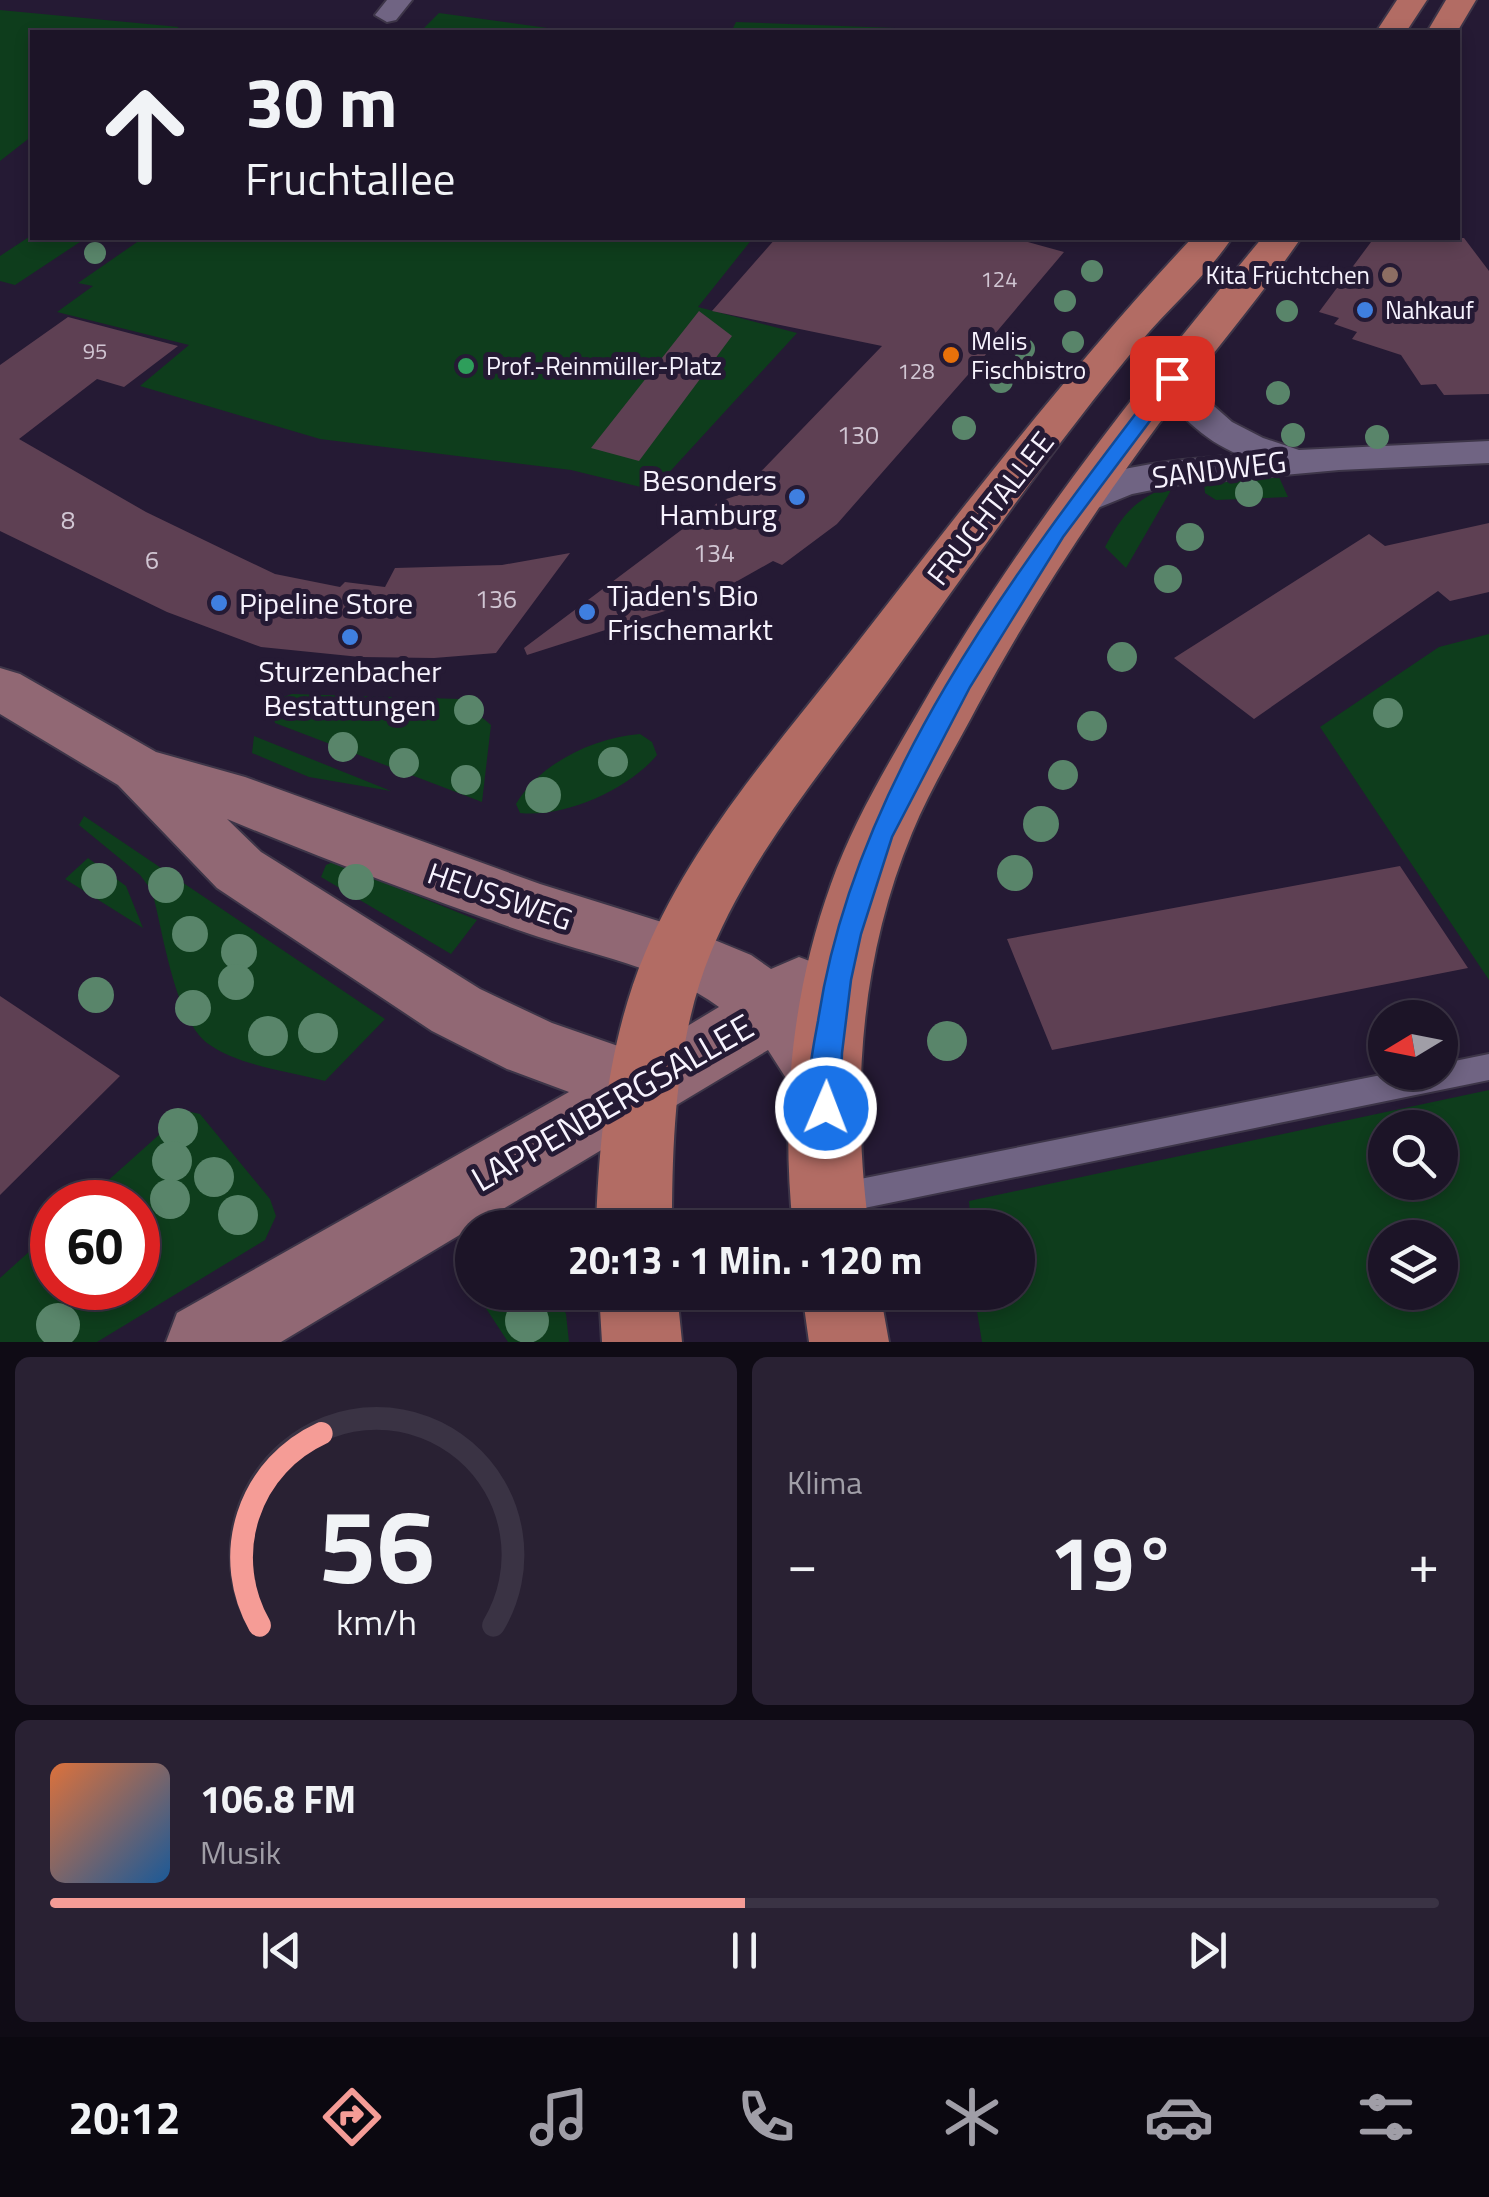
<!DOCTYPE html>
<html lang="de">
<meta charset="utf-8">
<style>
body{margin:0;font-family:"Titillium Web",sans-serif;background:#292133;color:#f1f3f6;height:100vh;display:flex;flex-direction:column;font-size:38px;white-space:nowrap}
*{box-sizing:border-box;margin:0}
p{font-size:32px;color:#a09ea7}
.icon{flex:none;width:55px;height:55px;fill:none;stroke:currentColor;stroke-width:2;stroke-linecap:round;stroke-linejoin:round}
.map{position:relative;height:1342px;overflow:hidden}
.sheet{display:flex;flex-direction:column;gap:15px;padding:15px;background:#0f0b15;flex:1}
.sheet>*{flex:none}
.top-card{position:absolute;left:30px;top:30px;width:1430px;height:210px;border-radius:0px;box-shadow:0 5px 15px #0003,0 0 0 2px #3a3344;background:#1c1427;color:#f1f3f6;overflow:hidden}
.needle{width:65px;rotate:260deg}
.fabs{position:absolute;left:1368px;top:1000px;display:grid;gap:20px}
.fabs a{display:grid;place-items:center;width:90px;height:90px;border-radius:50%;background:#1c1427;box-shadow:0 5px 15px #0003,0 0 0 2px #3a3344;font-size:50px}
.speed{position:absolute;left:30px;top:1180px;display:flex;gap:20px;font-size:50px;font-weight:700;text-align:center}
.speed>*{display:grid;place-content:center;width:130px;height:130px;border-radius:50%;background:#1c1427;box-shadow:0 5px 15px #0003,0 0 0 2px #3a3344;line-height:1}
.speed .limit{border:15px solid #d22;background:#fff;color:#111}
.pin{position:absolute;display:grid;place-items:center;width:85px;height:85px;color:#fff;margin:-42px;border-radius:20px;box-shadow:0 5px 15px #0006}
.me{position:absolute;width:110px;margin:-55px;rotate:1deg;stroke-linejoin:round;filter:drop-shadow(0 0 8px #0008)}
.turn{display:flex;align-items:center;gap:35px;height:210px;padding:0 50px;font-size:45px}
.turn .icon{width:130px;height:130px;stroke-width:2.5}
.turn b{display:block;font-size:70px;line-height:85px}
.big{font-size:75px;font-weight:700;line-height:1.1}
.sheet .card{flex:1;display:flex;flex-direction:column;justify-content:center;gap:15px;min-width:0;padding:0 35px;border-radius:15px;background:#292133}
.sheet .dial{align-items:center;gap:0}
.dial svg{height:260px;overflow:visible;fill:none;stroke:#3a3344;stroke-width:7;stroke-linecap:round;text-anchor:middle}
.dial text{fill:#f1f3f6;stroke:none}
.song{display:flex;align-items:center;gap:30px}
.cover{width:120px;height:120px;border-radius:15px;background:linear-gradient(135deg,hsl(20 70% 55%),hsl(210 70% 35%))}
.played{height:10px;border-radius:5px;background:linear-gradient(90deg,#f59c96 50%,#3a3344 50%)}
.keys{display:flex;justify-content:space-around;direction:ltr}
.heat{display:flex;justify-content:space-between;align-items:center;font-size:55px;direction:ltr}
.sheet .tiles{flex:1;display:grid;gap:15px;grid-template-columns:1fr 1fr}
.card:last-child{grid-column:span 2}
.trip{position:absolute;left:455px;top:1210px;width:580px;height:100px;border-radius:50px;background:#1c1427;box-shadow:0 5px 15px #0003,0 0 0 2px #3a3344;font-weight:700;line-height:100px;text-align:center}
.tabs{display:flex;height:160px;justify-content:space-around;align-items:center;background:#0b0810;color:#a09ea7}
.tabs .icon{width:70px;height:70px}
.tabs .on{color:#f59c96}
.tabs b{font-size:45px;color:#f1f3f6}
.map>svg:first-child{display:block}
.green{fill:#0e3d1c;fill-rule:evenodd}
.building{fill:#5e4053}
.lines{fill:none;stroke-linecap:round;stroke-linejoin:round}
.lane-casing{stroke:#3d3548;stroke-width:4}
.street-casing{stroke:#3d3548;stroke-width:4}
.secondary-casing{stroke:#3d3548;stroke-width:4}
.primary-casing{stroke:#3d3548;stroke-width:4}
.lane{fill:#706483;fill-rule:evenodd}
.street{fill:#706483;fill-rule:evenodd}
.secondary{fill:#916874;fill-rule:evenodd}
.primary{fill:#b26c64;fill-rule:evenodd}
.tree{fill:#59856a}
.route{fill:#1a73e8;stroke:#114b97;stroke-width:2.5}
.education-dot{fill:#8d6e63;stroke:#251a34;stroke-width:4}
.shop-dot{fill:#3f7fe0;stroke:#251a34;stroke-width:4}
.food-dot{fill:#e8710a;stroke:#251a34;stroke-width:4}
.leisure-dot{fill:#2e9e5b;stroke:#251a34;stroke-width:4}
.labels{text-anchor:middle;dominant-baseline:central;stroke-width:10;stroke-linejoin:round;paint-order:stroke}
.far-number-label{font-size:22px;fill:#d1c6d3}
.far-poi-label{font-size:25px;fill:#f7f3fe;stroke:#251a34;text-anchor:start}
.number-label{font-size:25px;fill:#d1c6d3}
.street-label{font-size:30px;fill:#f7f3fe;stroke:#251a34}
.poi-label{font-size:30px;fill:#f7f3fe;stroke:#251a34;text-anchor:start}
.near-street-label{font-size:35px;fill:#f7f3fe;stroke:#251a34}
</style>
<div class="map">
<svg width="1489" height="1342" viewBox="0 0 1489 1342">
<rect width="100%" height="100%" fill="#251a34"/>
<path class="green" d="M0 10 179 27 171 32H32V136L0 161Z
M439 13 576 32H420Z
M736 22 921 29 919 32H731Z
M32 235 86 238 15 285 0 281V256Z
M143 238H753L698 307 797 333 653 490 571 470 320 439 140 386 189 345 57 312 93 286 78 283Z
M1279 477 1288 497 1216 500 1205 493 1204 483 1212 478Z
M1174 485 1126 568 1105 547C1123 513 1137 497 1174 485Z
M1489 634V980L1320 727 1439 647Z
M292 694 460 699 491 725 482 802 275 723 272 711 281 698Z
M640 734 652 742 657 755C629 789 565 818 520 813L516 804C540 763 593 738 640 734Z
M254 736 391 791 309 777 252 753Z
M84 816 385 1019 325 1081C288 1071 238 1066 207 1043 174 1017 163 931 152 891L140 875 79 825Z
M88 858 126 886 143 928 65 879Z
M333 862 477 920 451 954 321 877 326 865Z
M1489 1090V1342H982L974 1293 1018 1292V1228L971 1227 969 1201ZM1385 1128H1440V1182H1385ZM1385 1238H1440V1292H1385Z
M191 1112 200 1114 270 1199 276 1216 265 1240 97 1342H0V1278L52 1231V1288H138V1202H84L180 1116Z
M476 1293H557L566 1314 569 1342H508Z"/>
<path class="building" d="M776 238H1013L1064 252 988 342 995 344 837 524 782 565 773 561 725 588 668 610 527 655 524 648 720 501 754 490 745 488 882 346 712 311Z
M1374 238H1464L1489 271V394L1444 395 1436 384 1421 385 1401 355 1352 339 1357 332 1334 324 1339 318 1319 312Z
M699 311 732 336 639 461 591 448Z
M68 317 178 346 124 387 97 379 19 439 146 512 235 555 275 574 340 587 345 582 385 587 395 568 502 565 570 553 496 653 434 658 360 657 261 647 167 612 0 531V365Z
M1489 523V592L1450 601 1438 591 1254 719 1174 658 1369 534 1385 546Z
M1400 866 1468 968 1052 1050 1007 939Z
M0 996 120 1076 0 1195Z"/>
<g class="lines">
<g class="lane-casing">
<path id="lane" d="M1489 1054V1080L835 1214 824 1210 820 1199 824 1188 835 1184 1396 1072H1440V1064Z"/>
</g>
<g class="street-casing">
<path id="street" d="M387 0H412L396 20 387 22 375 15Z
M1173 367 1186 370 1206 399 1232 422 1263 438 1299 450 1489 441V463L1339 470 1182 484 1132 494 1078 516 1064 513 1058 504C1085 463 1194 459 1240 455 1201 439 1176 413 1155 378L1160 370Z"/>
</g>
<g class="secondary-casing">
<path id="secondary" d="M0 668 20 674 156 752 245 777 540 884 700 934 751 955 771 969 799 957 823 966 833 986 819 1009 860 1077 850 1100 825 1109 800 1100 768 1050 281 1342H166L177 1313 569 1092 507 1069 432 1031 217 888 118 785 0 714ZM227 819C326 860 426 898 527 933 590 955 665 967 719 1007L641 1054 552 1023 480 989 261 852Z"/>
</g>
<g class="primary-casing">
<path id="primary" d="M1397 0H1427L1406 32H1376Z
M1446 0H1476L1457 32H1427Z
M1192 238H1232C1207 275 1171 306 1142 340 1050 450 968 570 884 686 823 770 751 855 711 952 676 1037 672 1137 672 1228H596C599 1136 609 1038 645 953 693 839 779 743 854 647 963 507 1071 367 1192 238Z
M1262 238H1301C1257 302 1205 362 1158 425 1092 514 1031 607 978 705 956 747 930 789 912 833 860 958 851 1095 869 1228H793C781 1111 791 995 831 884 853 822 887 766 920 709 1017 540 1138 388 1262 238Z
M599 1292H677L682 1342H602Z
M802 1292H880L889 1342H809Z"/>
</g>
<use href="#lane" class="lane"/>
<use href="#street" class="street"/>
<use href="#secondary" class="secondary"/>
<use href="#primary" class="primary"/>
</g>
<g class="tree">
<circle cx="95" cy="253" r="11"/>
<circle cx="1092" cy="271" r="11"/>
<circle cx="1065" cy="301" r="11"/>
<circle cx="1287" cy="311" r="11"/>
<circle cx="1073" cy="342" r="11"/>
<circle cx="1024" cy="349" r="11"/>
<circle cx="1001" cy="381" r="12"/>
<circle cx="1278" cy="393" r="12"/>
<circle cx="964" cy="428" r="12"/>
<circle cx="1293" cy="435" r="12"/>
<circle cx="1377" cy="437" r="12"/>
<circle cx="1249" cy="493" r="14"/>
<circle cx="1190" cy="537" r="14"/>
<circle cx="1168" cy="579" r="14"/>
<circle cx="1122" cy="657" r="15"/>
<circle cx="469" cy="710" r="15"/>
<circle cx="1388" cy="713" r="15"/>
<circle cx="1092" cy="726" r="15"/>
<circle cx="343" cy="747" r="15"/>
<circle cx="613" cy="762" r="15"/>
<circle cx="404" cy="763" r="15"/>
<circle cx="1063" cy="775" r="15"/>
<circle cx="466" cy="780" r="15"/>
<circle cx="543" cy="795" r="18"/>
<circle cx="1041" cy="824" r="18"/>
<circle cx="1015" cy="873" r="18"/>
<circle cx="99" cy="881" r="18"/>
<circle cx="356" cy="882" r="18"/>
<circle cx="166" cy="885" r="18"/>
<circle cx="190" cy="934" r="18"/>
<circle cx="239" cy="952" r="18"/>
<circle cx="236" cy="982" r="18"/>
<circle cx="96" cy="995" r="18"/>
<circle cx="193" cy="1008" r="18"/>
<circle cx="318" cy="1033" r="20"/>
<circle cx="268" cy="1036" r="20"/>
<circle cx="947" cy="1041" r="20"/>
<circle cx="178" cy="1128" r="20"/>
<circle cx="172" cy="1161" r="20"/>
<circle cx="214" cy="1177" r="20"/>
<circle cx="170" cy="1199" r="20"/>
<circle cx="238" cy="1215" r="20"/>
<circle cx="527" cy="1321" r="22"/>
<circle cx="58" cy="1325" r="22"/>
</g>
<path class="route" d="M1172 372 1182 378 1063 537 970 687 892 837 861 934 851 980 842 1053 840 1108 836 1118 826 1122 815 1118C803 1091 813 1049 818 1021 854 777 1020 565 1166 374Z"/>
<circle class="education-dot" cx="1390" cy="275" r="10"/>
<g class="shop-dot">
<circle cx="1365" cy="310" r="10"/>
<circle cx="797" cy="497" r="10"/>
<circle cx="219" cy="603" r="10"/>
<circle cx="587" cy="612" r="10"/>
<circle cx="350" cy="637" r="10"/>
</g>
<circle class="food-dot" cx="951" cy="355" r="10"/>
<circle class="leisure-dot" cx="466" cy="366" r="10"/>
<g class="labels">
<g class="far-number-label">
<text x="999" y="279">124</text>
<text x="95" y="351">95</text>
<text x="916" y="371">128</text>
</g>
<g class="far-poi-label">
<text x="1370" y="275" text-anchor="end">Kita Früchtchen</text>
<text x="1385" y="310">Nahkauf</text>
<text x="971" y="341">Melis<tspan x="971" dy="29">Fischbistro</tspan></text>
<text x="486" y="366">Prof.-Reinmüller-Platz</text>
</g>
<g class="number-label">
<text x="858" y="435">130</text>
<text x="68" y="520">8</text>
<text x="714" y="553">134</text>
<text x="152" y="560">6</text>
<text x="496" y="599">136</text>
</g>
<g class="street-label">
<text transform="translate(1219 469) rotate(-7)">SANDWEG</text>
<text transform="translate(990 508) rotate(-52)">FRUCHTALLEE</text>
<text transform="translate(500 896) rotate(19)">HEUSSWEG</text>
</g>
<g class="poi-label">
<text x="777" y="480" text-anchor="end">Besonders<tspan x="777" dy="34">Hamburg</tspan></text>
<text x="607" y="595">Tjaden's Bio<tspan x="607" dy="34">Frischemarkt</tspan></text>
<text x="239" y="603">Pipeline Store</text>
<text x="350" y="671" text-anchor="middle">Sturzenbacher<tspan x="350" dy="34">Bestattungen</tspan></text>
</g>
<g class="near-street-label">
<text transform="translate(612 1102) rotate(-30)">LAPPENBERGSALLEE</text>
</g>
</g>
</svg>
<div class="fabs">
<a><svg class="needle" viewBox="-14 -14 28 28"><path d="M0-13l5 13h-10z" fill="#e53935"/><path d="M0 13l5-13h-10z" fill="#a09ea7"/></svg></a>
<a><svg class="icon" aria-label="search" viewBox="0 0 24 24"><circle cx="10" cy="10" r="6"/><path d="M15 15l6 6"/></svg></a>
<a><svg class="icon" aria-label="layers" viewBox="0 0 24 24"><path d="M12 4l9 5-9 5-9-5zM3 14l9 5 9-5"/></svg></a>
</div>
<div class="speed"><div class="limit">60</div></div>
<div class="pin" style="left:1172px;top:378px;background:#d93025"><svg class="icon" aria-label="arrive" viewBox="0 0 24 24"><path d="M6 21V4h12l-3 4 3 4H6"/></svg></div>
<svg class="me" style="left:826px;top:1108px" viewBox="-20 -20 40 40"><circle r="17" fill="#1a73e8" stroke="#fff" stroke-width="3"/><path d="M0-11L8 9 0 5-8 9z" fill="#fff"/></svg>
<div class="trip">20:13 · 1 Min. · 120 m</div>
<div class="top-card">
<div class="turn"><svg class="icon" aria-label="ahead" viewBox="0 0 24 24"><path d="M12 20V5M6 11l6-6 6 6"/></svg><div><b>30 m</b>Fruchtallee</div></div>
</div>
</div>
<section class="sheet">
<div class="tiles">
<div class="card dial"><svg viewBox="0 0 100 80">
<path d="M14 69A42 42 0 1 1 86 69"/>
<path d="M14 69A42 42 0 0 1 33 10" stroke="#f59c96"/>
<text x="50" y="56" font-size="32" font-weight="700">56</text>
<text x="50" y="72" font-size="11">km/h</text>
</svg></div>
<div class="card"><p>Klima</p>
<div class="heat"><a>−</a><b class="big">19°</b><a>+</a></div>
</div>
<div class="card">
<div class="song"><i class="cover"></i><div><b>106.8 FM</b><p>Musik</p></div></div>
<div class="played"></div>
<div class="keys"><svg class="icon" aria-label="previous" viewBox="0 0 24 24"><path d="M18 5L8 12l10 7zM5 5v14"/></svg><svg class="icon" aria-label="pause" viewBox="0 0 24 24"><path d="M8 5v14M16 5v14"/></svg><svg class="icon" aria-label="next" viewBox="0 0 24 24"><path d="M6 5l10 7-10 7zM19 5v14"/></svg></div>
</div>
</div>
</section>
<nav class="tabs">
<b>20:12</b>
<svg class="icon on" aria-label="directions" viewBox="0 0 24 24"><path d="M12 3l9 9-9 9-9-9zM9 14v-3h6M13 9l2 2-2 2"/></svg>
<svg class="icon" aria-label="music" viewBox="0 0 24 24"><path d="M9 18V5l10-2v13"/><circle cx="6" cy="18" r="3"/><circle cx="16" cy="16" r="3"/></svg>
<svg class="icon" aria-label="phone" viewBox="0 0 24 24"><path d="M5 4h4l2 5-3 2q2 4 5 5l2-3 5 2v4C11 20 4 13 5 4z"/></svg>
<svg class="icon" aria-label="climate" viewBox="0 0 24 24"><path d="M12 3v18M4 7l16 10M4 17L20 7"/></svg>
<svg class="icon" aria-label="car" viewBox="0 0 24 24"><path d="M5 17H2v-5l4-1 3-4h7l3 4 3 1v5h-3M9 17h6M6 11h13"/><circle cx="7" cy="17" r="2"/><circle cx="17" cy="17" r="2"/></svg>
<svg class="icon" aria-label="filters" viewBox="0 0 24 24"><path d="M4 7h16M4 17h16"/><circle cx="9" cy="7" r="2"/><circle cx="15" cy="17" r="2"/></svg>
</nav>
